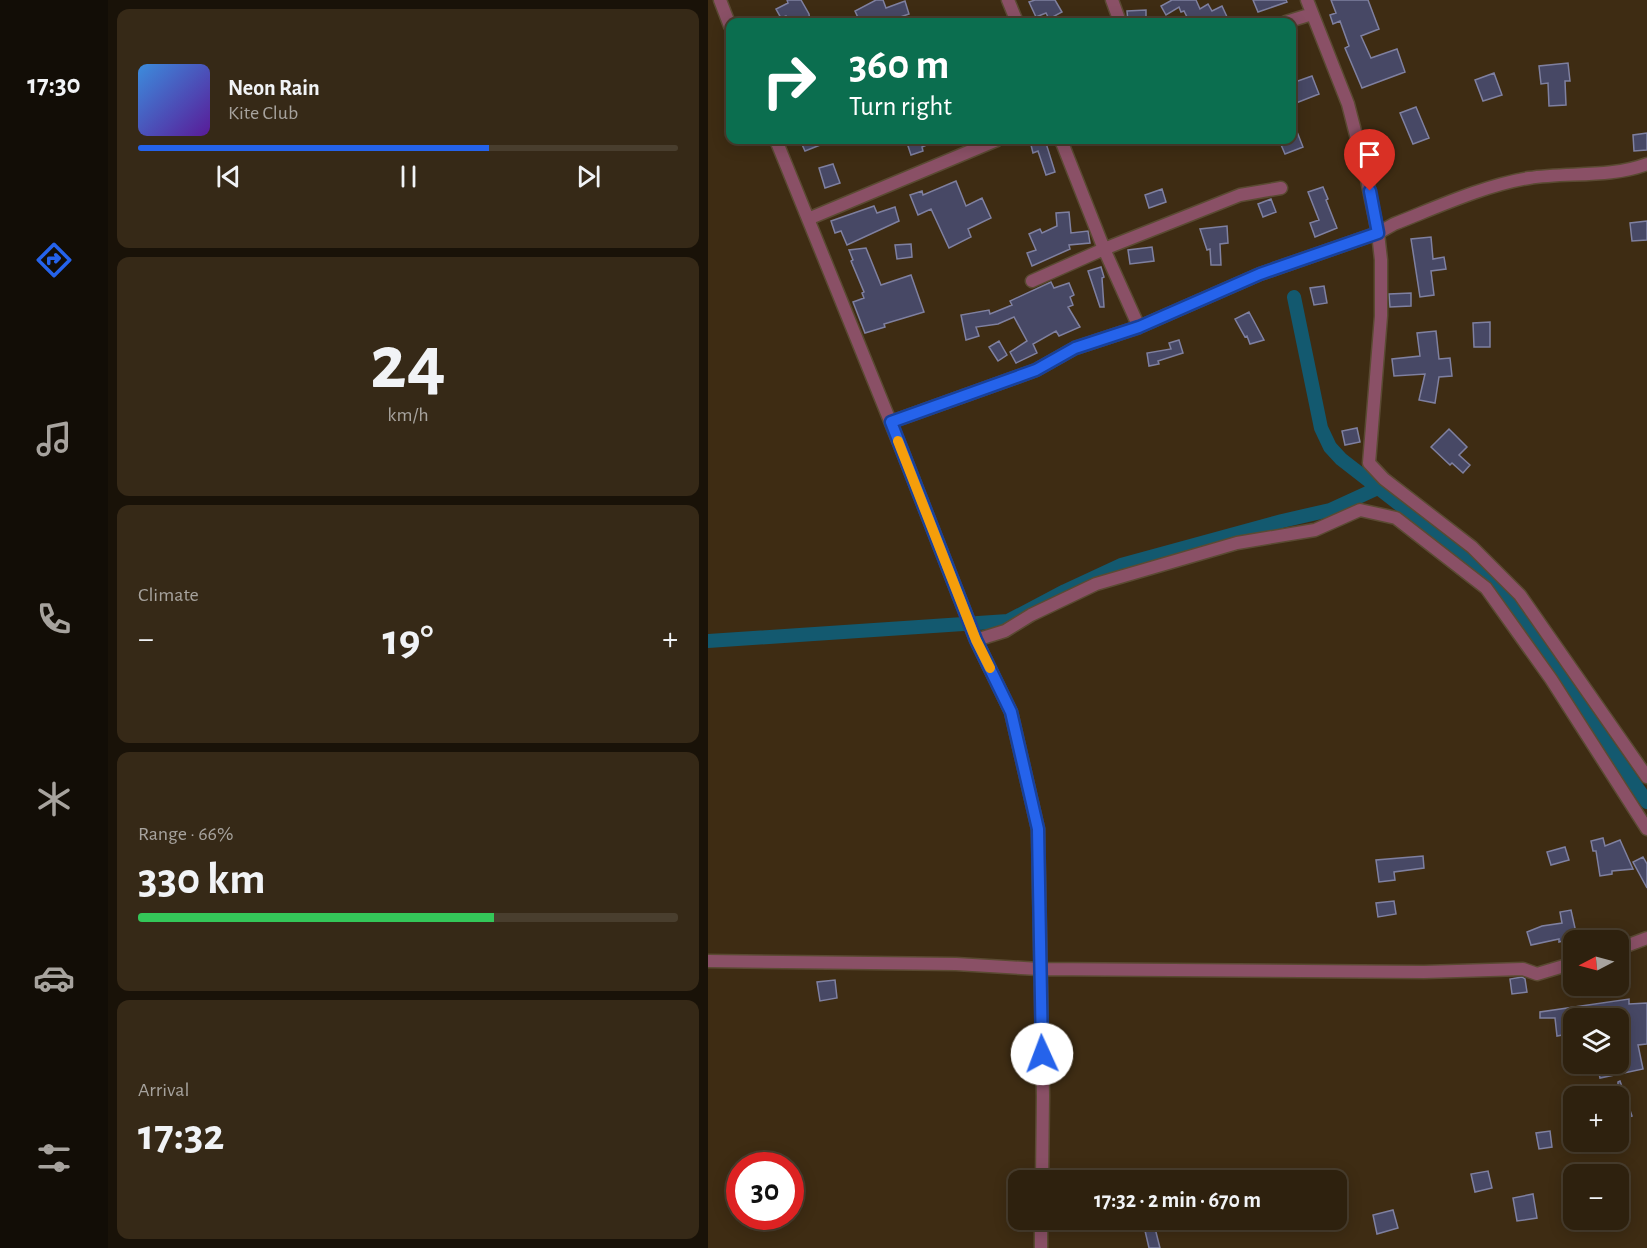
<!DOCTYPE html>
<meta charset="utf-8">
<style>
body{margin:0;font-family:"Alegreya Sans",sans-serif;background:#362917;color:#f1f3f6;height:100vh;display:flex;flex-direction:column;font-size:22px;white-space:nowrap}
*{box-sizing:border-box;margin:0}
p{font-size:20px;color:#a7a39e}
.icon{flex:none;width:33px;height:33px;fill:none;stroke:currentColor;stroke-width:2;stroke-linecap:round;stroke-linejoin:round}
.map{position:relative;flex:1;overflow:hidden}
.sheet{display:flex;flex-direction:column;gap:9px;padding:9px;background:#191208;width:600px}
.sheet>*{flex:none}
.banner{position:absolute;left:18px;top:18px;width:570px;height:126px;border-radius:12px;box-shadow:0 3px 15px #0003,0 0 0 2px #493e2e;background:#0b6e4f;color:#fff;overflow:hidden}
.needle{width:39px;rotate:264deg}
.buttons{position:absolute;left:855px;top:930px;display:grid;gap:12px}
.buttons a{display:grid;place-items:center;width:66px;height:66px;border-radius:12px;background:#2e210e;box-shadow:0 3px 15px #0003,0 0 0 2px #493e2e;font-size:30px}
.speed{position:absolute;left:18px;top:1152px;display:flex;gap:12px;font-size:30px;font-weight:700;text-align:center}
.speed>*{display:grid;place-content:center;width:78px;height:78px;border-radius:50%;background:#2e210e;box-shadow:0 3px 15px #0003,0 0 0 2px #493e2e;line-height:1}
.speed .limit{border:9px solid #d22;background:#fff;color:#111}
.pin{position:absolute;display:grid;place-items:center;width:51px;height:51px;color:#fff;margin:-62px -26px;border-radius:50% 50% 50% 0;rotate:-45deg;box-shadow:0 0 6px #0007}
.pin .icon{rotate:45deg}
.me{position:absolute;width:66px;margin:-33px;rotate:358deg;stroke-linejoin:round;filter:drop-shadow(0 0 4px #0008)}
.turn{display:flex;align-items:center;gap:21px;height:126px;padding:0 24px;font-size:27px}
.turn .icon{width:78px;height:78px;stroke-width:2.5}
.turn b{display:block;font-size:42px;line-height:51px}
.big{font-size:45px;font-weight:700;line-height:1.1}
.sheet .widget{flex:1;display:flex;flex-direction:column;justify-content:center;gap:9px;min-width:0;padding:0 21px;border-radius:12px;background:#362917}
.sheet .dial{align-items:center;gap:0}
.dial b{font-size:78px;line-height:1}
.song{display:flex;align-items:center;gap:18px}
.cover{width:72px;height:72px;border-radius:9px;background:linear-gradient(135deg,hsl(210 70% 55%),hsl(270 70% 35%))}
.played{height:6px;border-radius:3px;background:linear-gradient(90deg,#2563eb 65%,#493e2e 65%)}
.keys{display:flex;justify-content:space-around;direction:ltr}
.heat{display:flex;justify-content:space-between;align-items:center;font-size:33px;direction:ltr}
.charge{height:9px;border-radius:4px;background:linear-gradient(90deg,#34c759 66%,#493e2e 0)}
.trip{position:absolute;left:300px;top:1170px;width:339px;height:60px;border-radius:12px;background:#2e210e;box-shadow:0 3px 15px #0003,0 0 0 2px #493e2e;font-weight:700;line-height:60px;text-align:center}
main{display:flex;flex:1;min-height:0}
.menu{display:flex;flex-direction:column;width:108px;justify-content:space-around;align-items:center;background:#120d06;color:#a7a39e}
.menu .icon{width:42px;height:42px}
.menu .active{color:#2563eb}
.menu b{font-size:27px;color:#f1f3f6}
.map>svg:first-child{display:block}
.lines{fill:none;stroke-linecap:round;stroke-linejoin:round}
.canal{stroke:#13596f;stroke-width:14}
.building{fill:#474865;stroke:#7f80a0;stroke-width:1.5}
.minor-casing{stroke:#5a4a32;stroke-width:15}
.minor{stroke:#8a5066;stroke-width:12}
.route-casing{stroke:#184099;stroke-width:15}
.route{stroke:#2563eb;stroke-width:10}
.slow{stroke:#f59e0b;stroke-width:10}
</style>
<main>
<nav class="menu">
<b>17:30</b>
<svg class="icon active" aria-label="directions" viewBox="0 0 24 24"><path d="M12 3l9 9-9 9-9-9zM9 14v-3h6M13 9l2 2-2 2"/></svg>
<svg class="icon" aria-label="music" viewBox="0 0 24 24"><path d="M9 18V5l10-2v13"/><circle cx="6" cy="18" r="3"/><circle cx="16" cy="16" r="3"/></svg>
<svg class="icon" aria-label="phone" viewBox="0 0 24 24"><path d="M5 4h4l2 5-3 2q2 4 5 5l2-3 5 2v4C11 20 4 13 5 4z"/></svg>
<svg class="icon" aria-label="climate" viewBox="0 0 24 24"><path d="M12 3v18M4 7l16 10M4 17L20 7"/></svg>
<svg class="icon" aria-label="car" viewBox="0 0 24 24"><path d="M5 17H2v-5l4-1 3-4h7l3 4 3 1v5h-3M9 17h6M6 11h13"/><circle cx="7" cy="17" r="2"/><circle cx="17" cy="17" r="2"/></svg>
<svg class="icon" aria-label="filters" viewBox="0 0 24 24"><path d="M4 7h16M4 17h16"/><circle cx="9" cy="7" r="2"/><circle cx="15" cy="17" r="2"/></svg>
</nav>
<section class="sheet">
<div class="widget">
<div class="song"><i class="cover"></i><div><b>Neon Rain</b><p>Kite Club</p></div></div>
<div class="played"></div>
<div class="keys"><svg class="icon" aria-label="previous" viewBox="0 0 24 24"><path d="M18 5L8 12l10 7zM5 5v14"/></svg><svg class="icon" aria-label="pause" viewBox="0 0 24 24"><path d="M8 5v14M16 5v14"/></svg><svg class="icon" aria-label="next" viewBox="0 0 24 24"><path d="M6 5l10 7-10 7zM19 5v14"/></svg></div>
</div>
<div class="widget dial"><b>24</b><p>km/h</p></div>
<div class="widget"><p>Climate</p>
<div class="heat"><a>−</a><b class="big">19°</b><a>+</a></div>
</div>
<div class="widget"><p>Range · 66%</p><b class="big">330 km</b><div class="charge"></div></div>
<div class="widget"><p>Arrival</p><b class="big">17:32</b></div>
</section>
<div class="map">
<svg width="939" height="1248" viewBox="0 0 939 1248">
<rect width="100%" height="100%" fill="#3e2c13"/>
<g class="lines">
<path class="canal" d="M586 297 613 428 622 447 633 459 781 574 939 802
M0 641 300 621 357 591 413 565 574 521 622 510 670 488"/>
</g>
<path class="building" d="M79 0H93L101 14 102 22H81L78 16 73 18 68 9 80 3Z
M168 0H175L178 8 197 1 201 14 178 22H171L169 19 162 22H152L147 11Z
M327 0H347L354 12 341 19 338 13 328 17 321 2Z
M464 0H488L492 9 500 4 504 11 514 6 520 19 513 22H494L491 17 481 21 476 11 473 12 471 7 458 15 453 6Z
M545 0H578L579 2 550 12Z
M623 0H660L671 29 653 36 663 58 689 49 697 72 654 88 637 48 641 46 632 21 625 24 622 15 628 13Z
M438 10V21L420 22 419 11Z
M860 63 862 81H857L858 105 841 106 840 83 833 84 831 66Z
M786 73 794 95 775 101 767 80Z
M604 76 611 94 588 103 584 90V83Z
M708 107 721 138 705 144 692 113Z
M584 119 595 147 577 154 571 140H584Z
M939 133V150L926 151 925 135Z
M92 140H125L97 151Z
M198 140H230L214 147 215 151 203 155Z
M327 140H337L347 172 338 175 330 151 325 153 322 141Z
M125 164 132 183 117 188 111 168Z
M248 181 258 206 274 198 283 218 260 229 263 237 241 248 223 209 210 215 202 195 214 191 215 195Z
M615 187 620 199 618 200 629 228 607 237 602 223 611 220 600 192Z
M454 189 458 202 441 208 437 195Z
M563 199 568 212 555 217 550 204Z
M166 206 169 213 187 207 191 221 139 245 133 231 127 233 123 221Z
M361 212 363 233 380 231 382 243 361 245 362 249 324 266 319 253 328 250 321 234 332 229 334 233 349 226 348 213Z
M939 221V240L924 241 922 223Z
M519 226 520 243 512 244 513 265H503L502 249 499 250 492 229Z
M723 237 725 259 736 257 738 269 723 271 726 295 712 297 703 239Z
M203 244 204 257 189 259 187 245Z
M444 247 446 261 422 264 420 250Z
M158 248 173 285 203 275 216 312 176 324 177 327 157 333 145 302 156 298 154 293 156 292 143 261 145 260 141 250Z
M393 267 396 277 394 278 396 307H392L380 271Z
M343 282 346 288 361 283 366 295 362 297 365 305 360 307 372 327 351 336 348 331 325 344 329 353 308 363 302 352 319 341 306 317 290 324 268 327 271 336 258 340 253 315 281 310 282 314 304 305 302 301Z
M616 286 619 303 606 305 602 288Z
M703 293V306L682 307 681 294Z
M541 312 556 340 542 344 539 336 537 337 527 319Z
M782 322V347H766L765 323Z
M728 331 731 359 742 358 744 376 731 377 727 403 711 400 717 374 686 376 684 359 712 356 709 333Z
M471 340 475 353 450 361 451 364 441 366 439 353 463 349 461 343Z
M291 341 299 355 290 361 281 347Z
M649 428 652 442 637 445 634 431Z
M741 429 759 447 751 455 762 465 755 473 744 463 742 465 723 447Z
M895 838 897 846 912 840 925 869 904 871V874L892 876 888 851H885L883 841Z
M857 847 861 860 843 865 839 852Z
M715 856 716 868 686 872 687 880 671 882 668 860Z
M935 857 939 864V888L925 862Z
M686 901 688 914 670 917 668 903Z
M863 910 869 937 851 942V939L823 945 819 932 834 926 854 923 852 912Z
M814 977 817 979 819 992 804 994 802 979Z
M127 980 129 998 112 1001 109 982Z
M921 999V1004L939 1003V1044L930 1045 935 1069 892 1078 889 1064H910V1018H857L860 1034 849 1036 847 1018H832V1012Z
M912 1081 924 1116 910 1121V1082Z
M842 1131 844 1147 831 1149 828 1133Z
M780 1171 784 1188 767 1192 763 1174Z
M825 1194 829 1218 809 1221 805 1198Z
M685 1210 690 1228 669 1234 665 1215Z
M445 1220 452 1248H441L435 1222Z"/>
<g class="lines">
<g class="minor-casing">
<path id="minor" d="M12 0 22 26
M300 0 309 22
M404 0 412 22
M599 0 640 104 657 170 670 233 673 260V316L661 463 676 479 764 547 812 595 939 777
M578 22 604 14
M68 140 195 453 268 640 303 712 330 829 335 1096 334 1180
M353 140 396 249 431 327
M100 219 289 140
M324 281 396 249 532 195 573 188
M183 422 328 370 367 348 431 327 552 274 670 233 686 224C727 208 777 185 821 178 860 172 902 178 939 164
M268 640 297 631 323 615 388 584 529 543 607 530 652 510 688 518 778 588 843 679 939 829
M910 949 939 938
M0 961 248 964 331 969 716 972 815 969 829 974 866 963
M333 1248V1220"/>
</g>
<use href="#minor" class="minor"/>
</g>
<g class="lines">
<g class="route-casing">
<path id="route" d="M334 1054 330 829 303 712 268 640 183 422 328 370 367 348 431 327 552 274 670 233 662 191"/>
</g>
<use href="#route" class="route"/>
<path class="slow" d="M190 441 268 640 282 668"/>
</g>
</svg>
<div class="buttons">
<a><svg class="needle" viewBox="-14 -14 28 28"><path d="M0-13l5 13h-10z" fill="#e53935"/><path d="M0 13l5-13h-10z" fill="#a7a39e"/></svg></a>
<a><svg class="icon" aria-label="layers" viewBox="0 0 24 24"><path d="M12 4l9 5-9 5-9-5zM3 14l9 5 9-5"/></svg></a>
<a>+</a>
<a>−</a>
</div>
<div class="speed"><div class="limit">30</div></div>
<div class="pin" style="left:662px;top:191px;background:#d93025"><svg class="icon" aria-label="arrive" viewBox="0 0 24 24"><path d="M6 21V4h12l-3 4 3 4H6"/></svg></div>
<svg class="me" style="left:334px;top:1054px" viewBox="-20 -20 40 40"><circle r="19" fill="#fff"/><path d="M0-13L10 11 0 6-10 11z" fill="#2563eb"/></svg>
<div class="trip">17:32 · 2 min · 670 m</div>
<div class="banner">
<div class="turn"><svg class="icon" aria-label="right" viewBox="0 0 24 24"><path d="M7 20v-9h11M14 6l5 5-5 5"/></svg><div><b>360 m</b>Turn right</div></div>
</div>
</div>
</main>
